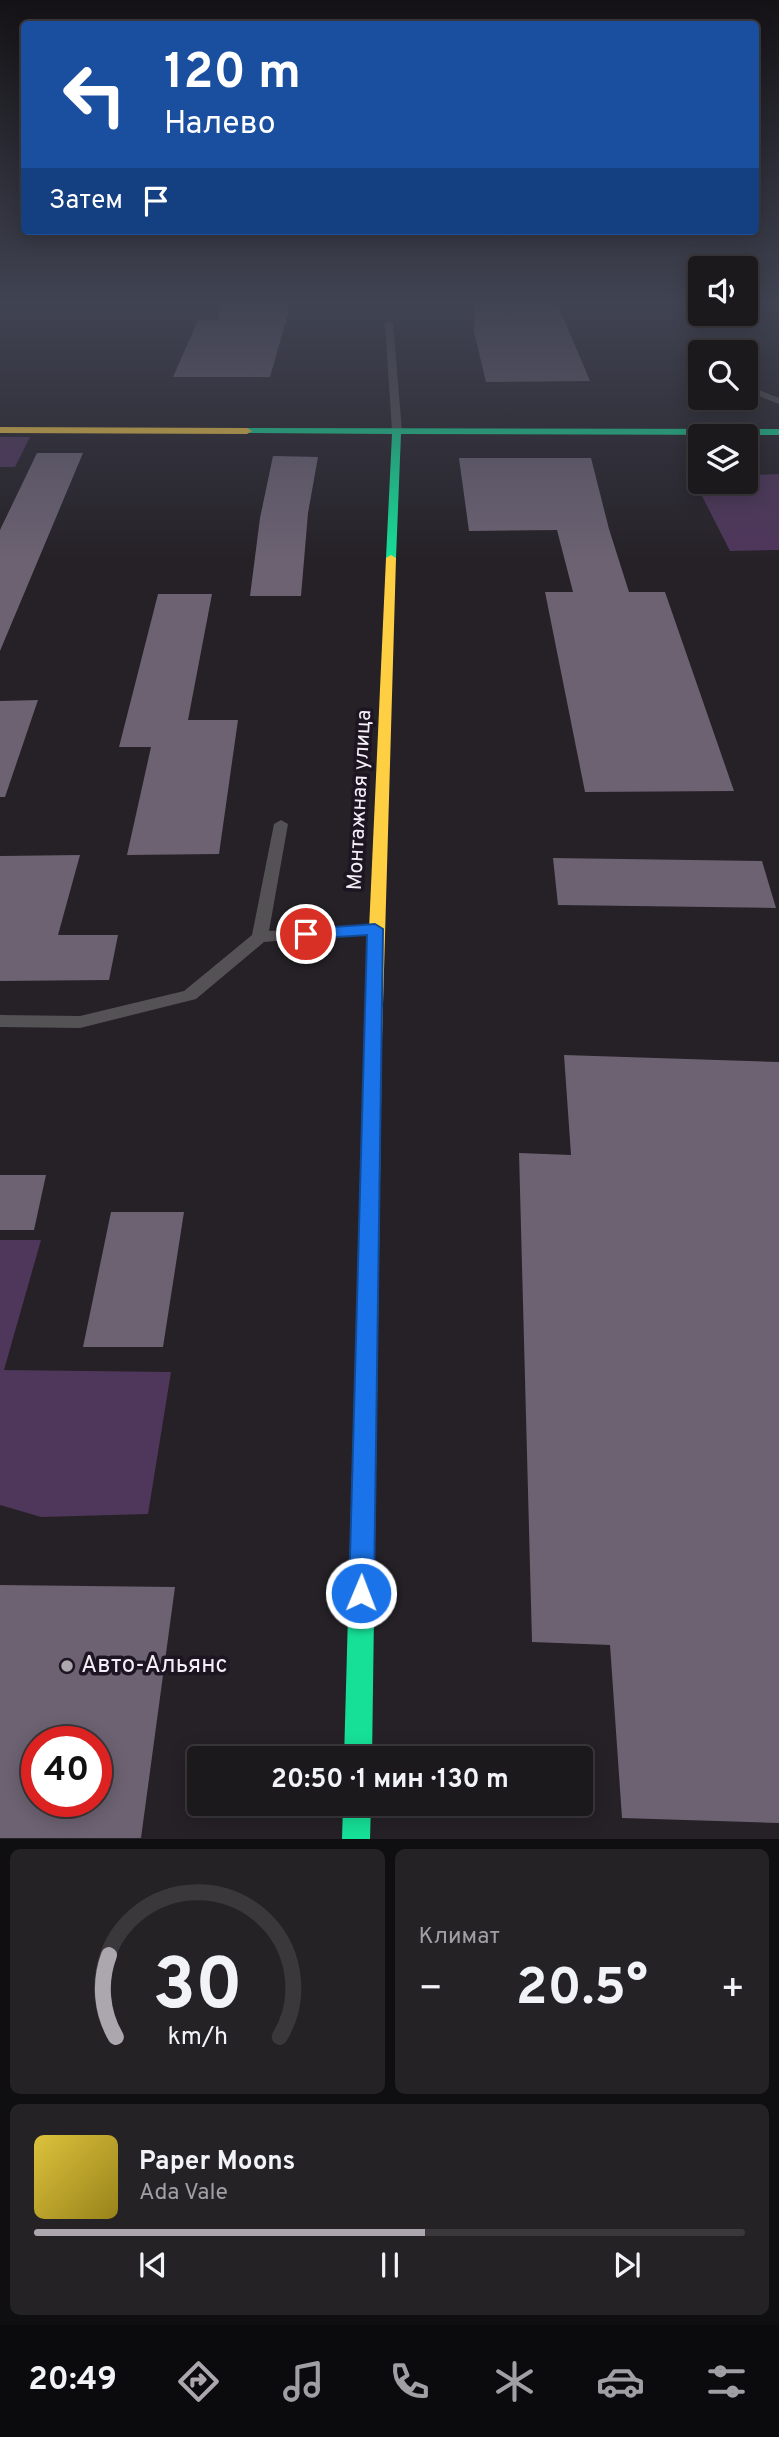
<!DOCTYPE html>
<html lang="ru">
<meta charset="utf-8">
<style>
body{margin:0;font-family:Overpass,sans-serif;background:#252226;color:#f1f3f6;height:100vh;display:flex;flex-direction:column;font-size:26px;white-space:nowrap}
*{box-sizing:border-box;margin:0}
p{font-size:23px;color:#a0a0a4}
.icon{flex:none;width:38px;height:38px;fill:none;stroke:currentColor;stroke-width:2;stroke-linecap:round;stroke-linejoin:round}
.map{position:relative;height:1839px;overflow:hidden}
.details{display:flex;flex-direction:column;gap:10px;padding:10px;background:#0f0e10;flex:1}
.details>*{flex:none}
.guide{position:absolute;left:21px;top:21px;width:738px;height:214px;border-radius:7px;box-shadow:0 4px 18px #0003,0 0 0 2px #3a383b;background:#1a4fa0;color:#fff;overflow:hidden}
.controls{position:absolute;left:688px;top:256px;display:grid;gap:14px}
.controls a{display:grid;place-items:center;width:70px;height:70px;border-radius:7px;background:#1c191d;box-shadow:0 4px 18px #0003,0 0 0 2px #3a383b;font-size:35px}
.speed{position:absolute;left:21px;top:1726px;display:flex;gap:14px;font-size:35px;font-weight:700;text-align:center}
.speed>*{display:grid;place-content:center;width:91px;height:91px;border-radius:50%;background:#1c191d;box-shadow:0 4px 18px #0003,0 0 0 2px #3a383b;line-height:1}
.speed .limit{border:10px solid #d22;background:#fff;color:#111}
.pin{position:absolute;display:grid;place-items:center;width:60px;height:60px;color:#fff;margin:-30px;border:4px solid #fff;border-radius:50%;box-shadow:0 2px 7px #0007}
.me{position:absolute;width:77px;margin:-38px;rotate:1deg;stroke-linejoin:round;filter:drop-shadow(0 0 5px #0008)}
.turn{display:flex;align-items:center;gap:24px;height:147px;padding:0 28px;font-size:32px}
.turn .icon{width:91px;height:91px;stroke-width:2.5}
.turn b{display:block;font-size:49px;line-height:60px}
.then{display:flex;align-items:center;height:66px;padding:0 28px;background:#0003;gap:14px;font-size:26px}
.big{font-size:52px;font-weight:700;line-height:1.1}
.details .card{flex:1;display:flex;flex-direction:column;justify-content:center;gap:10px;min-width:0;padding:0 24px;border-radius:10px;background:#252226}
.details .dial{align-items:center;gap:0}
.dial svg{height:182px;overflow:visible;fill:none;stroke:#3a383b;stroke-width:7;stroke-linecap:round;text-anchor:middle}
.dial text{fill:#f1f3f6;stroke:none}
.song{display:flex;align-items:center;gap:21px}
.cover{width:84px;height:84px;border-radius:10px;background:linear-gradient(135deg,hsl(50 70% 55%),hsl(50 70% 35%))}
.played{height:7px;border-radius:4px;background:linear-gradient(90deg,#aca6ae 55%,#3a383b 55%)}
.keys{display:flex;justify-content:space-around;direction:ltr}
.heat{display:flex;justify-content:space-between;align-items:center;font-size:38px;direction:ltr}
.details .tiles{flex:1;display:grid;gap:10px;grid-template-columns:1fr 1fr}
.card:last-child{grid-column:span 2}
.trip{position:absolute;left:187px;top:1746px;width:406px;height:70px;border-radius:7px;background:#1c191d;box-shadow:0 4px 18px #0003,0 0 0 2px #3a383b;font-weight:700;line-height:70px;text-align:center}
.menu{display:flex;height:112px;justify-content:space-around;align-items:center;background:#0b0a0c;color:#a0a0a4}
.menu .icon{width:49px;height:49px}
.menu .active{color:#aca6ae}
.menu b{font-size:32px;color:#f1f3f6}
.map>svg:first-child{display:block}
.green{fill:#4f365b}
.building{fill:#6c6272;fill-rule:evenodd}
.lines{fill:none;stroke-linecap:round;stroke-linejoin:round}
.lane{fill:#545255;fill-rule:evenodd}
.fast{fill:#16e098;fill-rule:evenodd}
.slow{fill:#ffcf43;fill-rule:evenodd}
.route{fill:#1a73e8;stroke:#114b97;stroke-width:2}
.poi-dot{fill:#aca6ae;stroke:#1d1521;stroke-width:2.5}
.labels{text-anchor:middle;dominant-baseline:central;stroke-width:7;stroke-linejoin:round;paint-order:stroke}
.street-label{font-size:21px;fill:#f4eef6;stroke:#1d1521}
.near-poi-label{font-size:24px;fill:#f4eef6;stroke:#1d1521;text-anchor:start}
</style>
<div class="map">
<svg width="779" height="1839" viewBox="0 0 779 1839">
<rect width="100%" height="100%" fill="#252127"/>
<path class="green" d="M0 437H30L15 467H0Z
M779 474V550L730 551 702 496 738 481H746V478L754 475Z
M0 1240H41L4 1370 171 1372 148 1514 41 1517 0 1505Z"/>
<path class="building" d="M221 303H291L270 377H173L198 320H218Z
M475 303H557L590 381 486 382 474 332Z
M37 453H83L0 651V530Z
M273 456 318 457 308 513 301 596H250L260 518Z
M459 458H591L609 529 629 592H665L734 791 585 792 545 592H573L557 530 469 531Z
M158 594H212L188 720H238L219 854 127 855 151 747H119Z
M38 700 5 797H0V701Z
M80 855 58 935H118L109 980 0 981V856Z
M553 858 762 861 776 908 558 905Z
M564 1055 779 1062V1823L622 1818 610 1645 532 1642 519 1153 571 1155Z
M0 1175H46L34 1230H0Z
M111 1212H184L163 1347H83Z
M0 1585 175 1587 141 1838H0ZM37 1741H96V1801H37Z"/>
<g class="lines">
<path class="lane" d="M389 321 393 323 402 431 397 434 392 431 385 323Z
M696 368H700V372H696Z
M746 385 779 398V404L746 391Z
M281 820 288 824 269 931 375 924 381 926 383 929 381 932 264 942 196 999 80 1028 0 1027V1015L80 1016 184 991 252 935 274 824Z"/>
<path class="fast" d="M247 428 779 429V435L401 434 396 558 391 561 386 558 392 434 244 433V429Z
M373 1033 379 1035 382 1039 372 1759H344L364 1039 367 1035Z
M343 1804H371L370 1839H342Z"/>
<path class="slow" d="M0 427 247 428 252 431 247 434 0 433Z
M391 555 396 558 382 1039 379 1043H367L364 1039 386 558Z"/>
</g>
<linearGradient id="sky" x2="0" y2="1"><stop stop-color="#141215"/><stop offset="0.54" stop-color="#404352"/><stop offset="1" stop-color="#404352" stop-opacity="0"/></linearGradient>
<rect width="779" height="561" fill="url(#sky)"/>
<path class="route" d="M375 924 383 929 374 1593 370 1601 361 1605 352 1601 349 1593 367 935 306 939 298 934 306 929Z"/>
<circle class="poi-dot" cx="67" cy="1666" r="7"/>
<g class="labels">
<g class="street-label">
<text transform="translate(360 800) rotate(-87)">Монтажная улица</text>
</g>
<g class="near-poi-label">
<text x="81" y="1666">Авто-Альянс</text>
</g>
</g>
</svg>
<div class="controls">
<a><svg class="icon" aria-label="sound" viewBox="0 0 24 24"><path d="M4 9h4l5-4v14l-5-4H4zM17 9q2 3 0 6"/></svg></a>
<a><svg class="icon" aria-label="search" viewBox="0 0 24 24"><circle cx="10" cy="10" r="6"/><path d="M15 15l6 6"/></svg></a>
<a><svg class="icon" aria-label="layers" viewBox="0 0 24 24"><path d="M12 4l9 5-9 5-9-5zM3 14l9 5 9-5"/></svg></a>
</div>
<div class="speed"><div class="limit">40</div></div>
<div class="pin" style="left:306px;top:934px;background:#d93025"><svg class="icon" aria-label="arrive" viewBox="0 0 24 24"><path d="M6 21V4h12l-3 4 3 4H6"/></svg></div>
<svg class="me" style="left:361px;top:1593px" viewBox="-20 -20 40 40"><circle r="17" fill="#1a73e8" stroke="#fff" stroke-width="3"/><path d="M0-11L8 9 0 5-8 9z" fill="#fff"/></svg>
<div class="trip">20:50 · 1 мин · 130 m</div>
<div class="guide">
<div class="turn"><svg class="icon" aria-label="left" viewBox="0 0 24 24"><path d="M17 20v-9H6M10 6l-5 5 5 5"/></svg><div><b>120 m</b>Налево</div></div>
<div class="then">Затем<svg class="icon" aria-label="arrive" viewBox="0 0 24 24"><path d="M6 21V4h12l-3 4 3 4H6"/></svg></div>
</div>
</div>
<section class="details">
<div class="tiles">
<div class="card dial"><svg viewBox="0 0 100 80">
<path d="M14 69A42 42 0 1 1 86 69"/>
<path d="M14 69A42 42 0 0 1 11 33" stroke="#aca6ae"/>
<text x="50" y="56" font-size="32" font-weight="700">30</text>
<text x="50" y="72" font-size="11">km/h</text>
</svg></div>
<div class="card"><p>Климат</p>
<div class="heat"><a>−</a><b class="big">20.5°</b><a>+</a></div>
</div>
<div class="card">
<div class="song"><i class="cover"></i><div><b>Paper Moons</b><p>Ada Vale</p></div></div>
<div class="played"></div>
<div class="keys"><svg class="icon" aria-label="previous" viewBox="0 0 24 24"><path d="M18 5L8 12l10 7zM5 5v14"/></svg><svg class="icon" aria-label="pause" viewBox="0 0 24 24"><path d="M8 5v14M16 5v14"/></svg><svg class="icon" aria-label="next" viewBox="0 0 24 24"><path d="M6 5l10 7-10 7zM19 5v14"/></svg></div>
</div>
</div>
</section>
<nav class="menu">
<b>20:49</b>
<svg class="icon active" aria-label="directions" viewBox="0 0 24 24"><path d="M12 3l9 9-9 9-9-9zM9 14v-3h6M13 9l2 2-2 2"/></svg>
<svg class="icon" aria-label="music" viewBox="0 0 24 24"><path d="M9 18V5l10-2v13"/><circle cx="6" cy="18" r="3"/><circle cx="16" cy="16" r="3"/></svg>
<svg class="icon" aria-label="phone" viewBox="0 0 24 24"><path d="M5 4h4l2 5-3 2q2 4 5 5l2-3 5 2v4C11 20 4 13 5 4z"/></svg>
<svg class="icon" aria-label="climate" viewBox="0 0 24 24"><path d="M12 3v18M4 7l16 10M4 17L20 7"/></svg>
<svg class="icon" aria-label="car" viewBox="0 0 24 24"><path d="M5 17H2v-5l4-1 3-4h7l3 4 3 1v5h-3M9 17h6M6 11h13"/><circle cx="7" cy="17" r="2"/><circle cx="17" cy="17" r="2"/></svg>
<svg class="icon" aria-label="filters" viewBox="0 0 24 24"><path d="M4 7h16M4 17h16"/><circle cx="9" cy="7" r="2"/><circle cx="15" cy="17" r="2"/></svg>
</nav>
